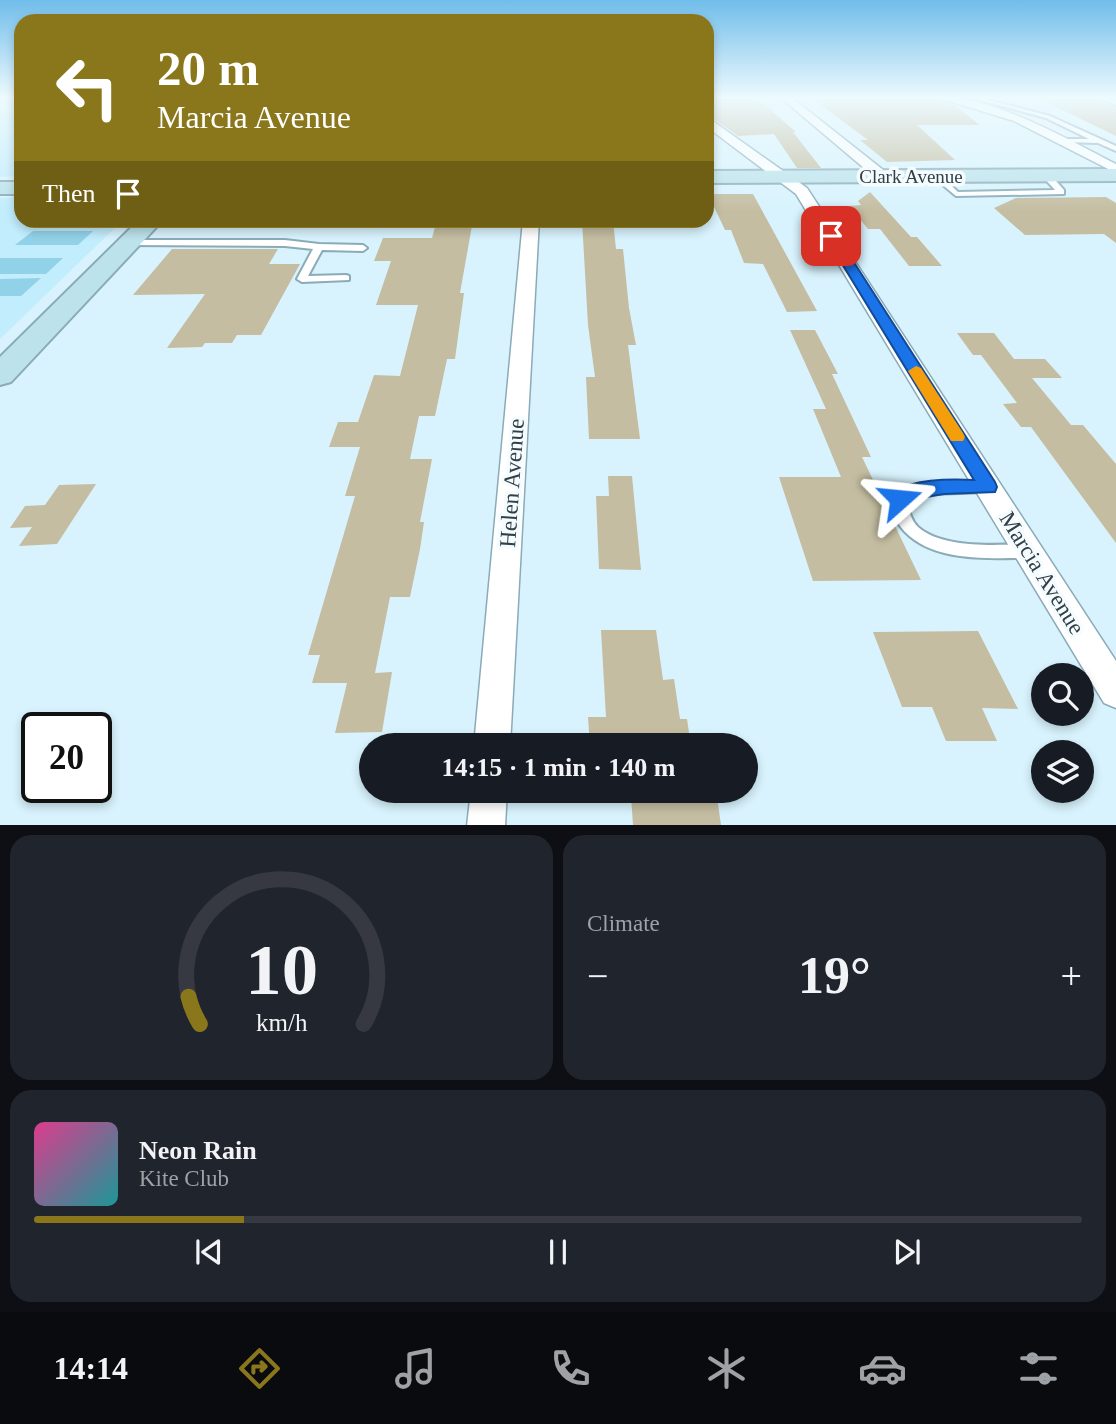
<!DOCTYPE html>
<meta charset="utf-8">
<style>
body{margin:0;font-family:"Times New Roman",serif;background:#20242c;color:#f1f3f6;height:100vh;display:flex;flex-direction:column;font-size:26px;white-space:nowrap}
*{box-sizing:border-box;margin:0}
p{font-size:23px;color:#9ea1a6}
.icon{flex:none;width:38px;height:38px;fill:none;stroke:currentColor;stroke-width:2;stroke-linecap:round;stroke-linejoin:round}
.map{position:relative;height:825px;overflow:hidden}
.sheet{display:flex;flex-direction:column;gap:10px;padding:10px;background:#0d0f14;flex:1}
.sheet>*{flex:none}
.top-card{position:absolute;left:14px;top:14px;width:700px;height:214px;border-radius:21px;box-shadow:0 4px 10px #0003;background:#8b771b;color:#fff;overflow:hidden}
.controls{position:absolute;left:1031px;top:663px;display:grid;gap:14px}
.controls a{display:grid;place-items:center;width:63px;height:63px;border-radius:50%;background:#171b24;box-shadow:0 4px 10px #0003;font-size:35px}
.speed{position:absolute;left:21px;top:712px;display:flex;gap:14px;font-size:35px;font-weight:700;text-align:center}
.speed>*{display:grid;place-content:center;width:91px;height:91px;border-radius:50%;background:#171b24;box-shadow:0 4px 10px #0003;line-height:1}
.speed .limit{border:4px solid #111;border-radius:10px;background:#fff;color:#111}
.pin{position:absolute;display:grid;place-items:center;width:60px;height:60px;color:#fff;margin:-30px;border-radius:14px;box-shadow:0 4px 10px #0006}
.me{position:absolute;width:77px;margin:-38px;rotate:72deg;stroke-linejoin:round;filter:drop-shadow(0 0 5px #0008)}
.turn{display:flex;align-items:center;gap:24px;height:147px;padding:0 28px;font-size:32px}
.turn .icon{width:91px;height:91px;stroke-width:2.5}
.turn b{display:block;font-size:49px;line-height:60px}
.then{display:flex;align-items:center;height:66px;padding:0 28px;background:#0003;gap:14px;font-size:26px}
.big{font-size:52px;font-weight:700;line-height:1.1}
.sheet .card{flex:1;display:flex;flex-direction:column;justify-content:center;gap:10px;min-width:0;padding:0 24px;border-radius:21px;background:#20242c}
.sheet .dial{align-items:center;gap:0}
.dial svg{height:182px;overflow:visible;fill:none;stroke:#363941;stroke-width:7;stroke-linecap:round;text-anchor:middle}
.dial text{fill:#f1f3f6;stroke:none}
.song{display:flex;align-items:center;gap:21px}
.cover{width:84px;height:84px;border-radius:10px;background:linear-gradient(135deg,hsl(330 70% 55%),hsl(180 70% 35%))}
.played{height:7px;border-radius:4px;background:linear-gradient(90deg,#8b771b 20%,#363941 20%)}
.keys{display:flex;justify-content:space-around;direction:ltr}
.heat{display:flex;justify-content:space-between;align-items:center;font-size:38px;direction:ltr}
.sheet .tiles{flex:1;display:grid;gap:10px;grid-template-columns:1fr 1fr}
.card:last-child{grid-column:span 2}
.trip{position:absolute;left:359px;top:733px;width:399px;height:70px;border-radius:35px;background:#171b24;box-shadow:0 4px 10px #0003;font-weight:700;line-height:70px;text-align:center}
.menu{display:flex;height:112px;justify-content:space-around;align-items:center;background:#090b0e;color:#9ea1a6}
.menu .icon{width:49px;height:49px}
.menu .current{color:#8b771b}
.menu b{font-size:32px;color:#f1f3f6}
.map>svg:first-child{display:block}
.built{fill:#c2edfd}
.green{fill:#92d2e9}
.building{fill:#c4bda1}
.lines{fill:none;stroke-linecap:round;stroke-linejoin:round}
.lane-casing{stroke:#8aabb7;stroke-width:4}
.street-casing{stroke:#8aabb7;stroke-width:3}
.secondary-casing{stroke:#8aabb7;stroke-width:4}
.lane{fill:#fff;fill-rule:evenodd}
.street{fill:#fff;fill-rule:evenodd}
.secondary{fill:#bce2ec;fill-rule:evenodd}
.route{fill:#1a73e8;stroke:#114b97;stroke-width:2}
.slow{fill:#f59e0b}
.labels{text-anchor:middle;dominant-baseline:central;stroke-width:7;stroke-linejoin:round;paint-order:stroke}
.far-street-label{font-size:19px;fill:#323f44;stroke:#f5fcff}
.street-label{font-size:23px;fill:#323f44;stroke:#f5fcff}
</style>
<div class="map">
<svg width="1116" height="826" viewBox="0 0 1116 826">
<rect width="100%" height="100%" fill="#d8f3fd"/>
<path class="built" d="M0 97H21V176L0 177Z
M21 197V220L122 221 0 339V198Z"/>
<path class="green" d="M33 231H93L78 245H15Z
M0 258H63L46 274H0Z
M41 278 21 296H0V279Z"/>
<path class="building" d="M707 97H751L765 105 796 132H793L821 168H797L774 134 738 136 707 114Z
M852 97H933L955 106 980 125H917L955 160 887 162 860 140H868L813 99Z
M1036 97H1092L1116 107V136Z
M870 192 911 237H917L942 266H909L880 229H868L849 206 861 205 858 201Z
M708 194H753L817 311 787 312 763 264 744 263 731 230H725Z
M1106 197 1116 203V243L1104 234 1025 235 994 208 1016 198Z
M437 220H473L460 293H464L455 359H447L435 416H419L410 459H432L420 522H424L420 549 410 597H390L375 673 392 672 382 732 335 733 347 683H312L320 655H308L355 496H345L360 447H329L338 422H358L374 375 400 376 418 305H376L391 261H374L383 238H432Z
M582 220H613L616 249H623L629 308 636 345H628L640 439H589L586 377H595L588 325Z
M172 249H278L269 264H300L261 335H237L232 343H205L202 347 167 348 205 294 133 295Z
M790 330H815L838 374H832L871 457H862L921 580 813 581 779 477H841L813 409H826Z
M957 333H994L1014 359H1045L1062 378H1032L1071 425H1083L1116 464V543L1031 427H1021L1003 404 1017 403 981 355H973Z
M608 476H632L641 570 599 569 596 496H609Z
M96 484 57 544 19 546 32 527 10 528 25 506 45 505 59 485Z
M601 630H656L663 680 674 679 680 719H687L691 746H590L588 717H606Z
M978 631 1018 709 982 708 997 741H946L932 707H902L873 632Z
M631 796 717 797 721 825H633Z"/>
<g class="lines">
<g class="lane-casing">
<path id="lane" d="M969 97H977L1050 116 1116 146V151L1098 143 1063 142 1062 141 1065 139H1089L1046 118Z
M1098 97H1105L1116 101V105Z
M1043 173H1049L1064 190V194L956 196 932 176 939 174 958 192 1055 190 1043 177Z
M130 240H285L319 244 363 245 367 248 363 251 322 250 308 276 346 275 349 276V280L302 282 297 279 313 249 285 246 127 245 126 243Z
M942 482H988L993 483 995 487 993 491 988 492 931 494 907 502C909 511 911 520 918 527 943 549 997 545 1028 544L1033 546 1036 551 1033 556 1028 558C987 558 928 563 900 526 895 518 891 504 894 495L920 485Z"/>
</g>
<g class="street-casing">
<path id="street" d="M780 97H791L887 173V179H877Z
M936 97C988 93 1069 140 1116 164V173L1014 121Z
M707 117 807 188 1116 661V708L1104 703 796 194 707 127Z
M523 220H539L510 746H474Z
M471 791H507L505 826H467Z"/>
</g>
<g class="secondary-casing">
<path id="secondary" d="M1116 169V181L707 183V171Z
M0 182H21V194H0Z
M139 220H163L11 382 0 385V357Z"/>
</g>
<use href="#lane" class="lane"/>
<use href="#street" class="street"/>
<use href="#secondary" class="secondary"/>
</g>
<linearGradient id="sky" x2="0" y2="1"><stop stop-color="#70bdea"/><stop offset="0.46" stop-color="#edfafe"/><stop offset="1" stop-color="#edfafe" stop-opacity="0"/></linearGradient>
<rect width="1116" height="212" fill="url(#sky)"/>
<path class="route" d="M831 233 837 236 995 482 997 487 995 492 944 494 914 499 900 506 893 504 890 499C901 477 953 479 974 480L825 236Z"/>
<path class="slow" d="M916 366 921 368 963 433 965 437 963 441H951L908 371Z"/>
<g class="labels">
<g class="far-street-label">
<text x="911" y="176">Clark Avenue</text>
</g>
<g class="street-label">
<text transform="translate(512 483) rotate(-86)">Helen Avenue</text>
<text transform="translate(1042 573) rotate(58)">Marcia Avenue</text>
</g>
</g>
</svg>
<div class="controls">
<a><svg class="icon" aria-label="search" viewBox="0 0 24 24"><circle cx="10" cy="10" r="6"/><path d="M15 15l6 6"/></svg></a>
<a><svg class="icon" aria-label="layers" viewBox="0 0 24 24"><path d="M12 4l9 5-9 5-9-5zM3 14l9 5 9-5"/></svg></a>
</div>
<div class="speed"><div class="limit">20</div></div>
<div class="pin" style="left:831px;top:236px;background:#d93025"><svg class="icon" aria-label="arrive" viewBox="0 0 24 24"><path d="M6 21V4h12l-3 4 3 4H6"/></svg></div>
<svg class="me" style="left:900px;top:499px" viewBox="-20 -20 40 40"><path d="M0-17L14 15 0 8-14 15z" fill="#1a73e8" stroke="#fff" stroke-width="4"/></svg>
<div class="trip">14:15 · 1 min · 140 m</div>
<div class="top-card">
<div class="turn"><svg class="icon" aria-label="left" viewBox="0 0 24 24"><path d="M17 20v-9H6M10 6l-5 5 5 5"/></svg><div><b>20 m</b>Marcia Avenue</div></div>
<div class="then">Then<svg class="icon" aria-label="arrive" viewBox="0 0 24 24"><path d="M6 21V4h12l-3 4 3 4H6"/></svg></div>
</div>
</div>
<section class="sheet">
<div class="tiles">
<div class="card dial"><svg viewBox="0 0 100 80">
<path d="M14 69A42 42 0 1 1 86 69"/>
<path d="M14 69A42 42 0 0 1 9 57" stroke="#8b771b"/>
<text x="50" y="56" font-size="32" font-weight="700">10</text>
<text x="50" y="72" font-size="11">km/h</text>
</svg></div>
<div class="card"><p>Climate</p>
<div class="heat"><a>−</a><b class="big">19°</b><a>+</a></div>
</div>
<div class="card">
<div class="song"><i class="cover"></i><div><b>Neon Rain</b><p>Kite Club</p></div></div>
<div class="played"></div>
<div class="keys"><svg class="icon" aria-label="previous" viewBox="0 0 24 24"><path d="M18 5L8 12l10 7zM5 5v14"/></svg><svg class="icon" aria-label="pause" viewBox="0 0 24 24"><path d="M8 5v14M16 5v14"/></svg><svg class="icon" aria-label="next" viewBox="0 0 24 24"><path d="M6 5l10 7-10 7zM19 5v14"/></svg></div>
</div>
</div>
</section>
<nav class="menu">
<b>14:14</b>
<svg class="icon current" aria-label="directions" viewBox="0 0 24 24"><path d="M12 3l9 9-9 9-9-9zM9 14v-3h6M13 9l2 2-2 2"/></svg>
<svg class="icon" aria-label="music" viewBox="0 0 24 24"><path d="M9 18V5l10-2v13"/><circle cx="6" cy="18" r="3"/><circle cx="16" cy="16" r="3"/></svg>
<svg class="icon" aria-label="phone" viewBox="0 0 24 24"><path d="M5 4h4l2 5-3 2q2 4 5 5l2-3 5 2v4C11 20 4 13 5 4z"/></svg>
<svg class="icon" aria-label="climate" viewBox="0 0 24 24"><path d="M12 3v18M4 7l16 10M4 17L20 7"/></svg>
<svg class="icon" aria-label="car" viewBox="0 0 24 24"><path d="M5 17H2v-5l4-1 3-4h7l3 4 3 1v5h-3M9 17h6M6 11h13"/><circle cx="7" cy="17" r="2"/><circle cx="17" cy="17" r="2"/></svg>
<svg class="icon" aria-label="filters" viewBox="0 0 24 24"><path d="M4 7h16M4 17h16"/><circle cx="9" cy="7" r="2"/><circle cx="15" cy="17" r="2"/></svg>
</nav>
